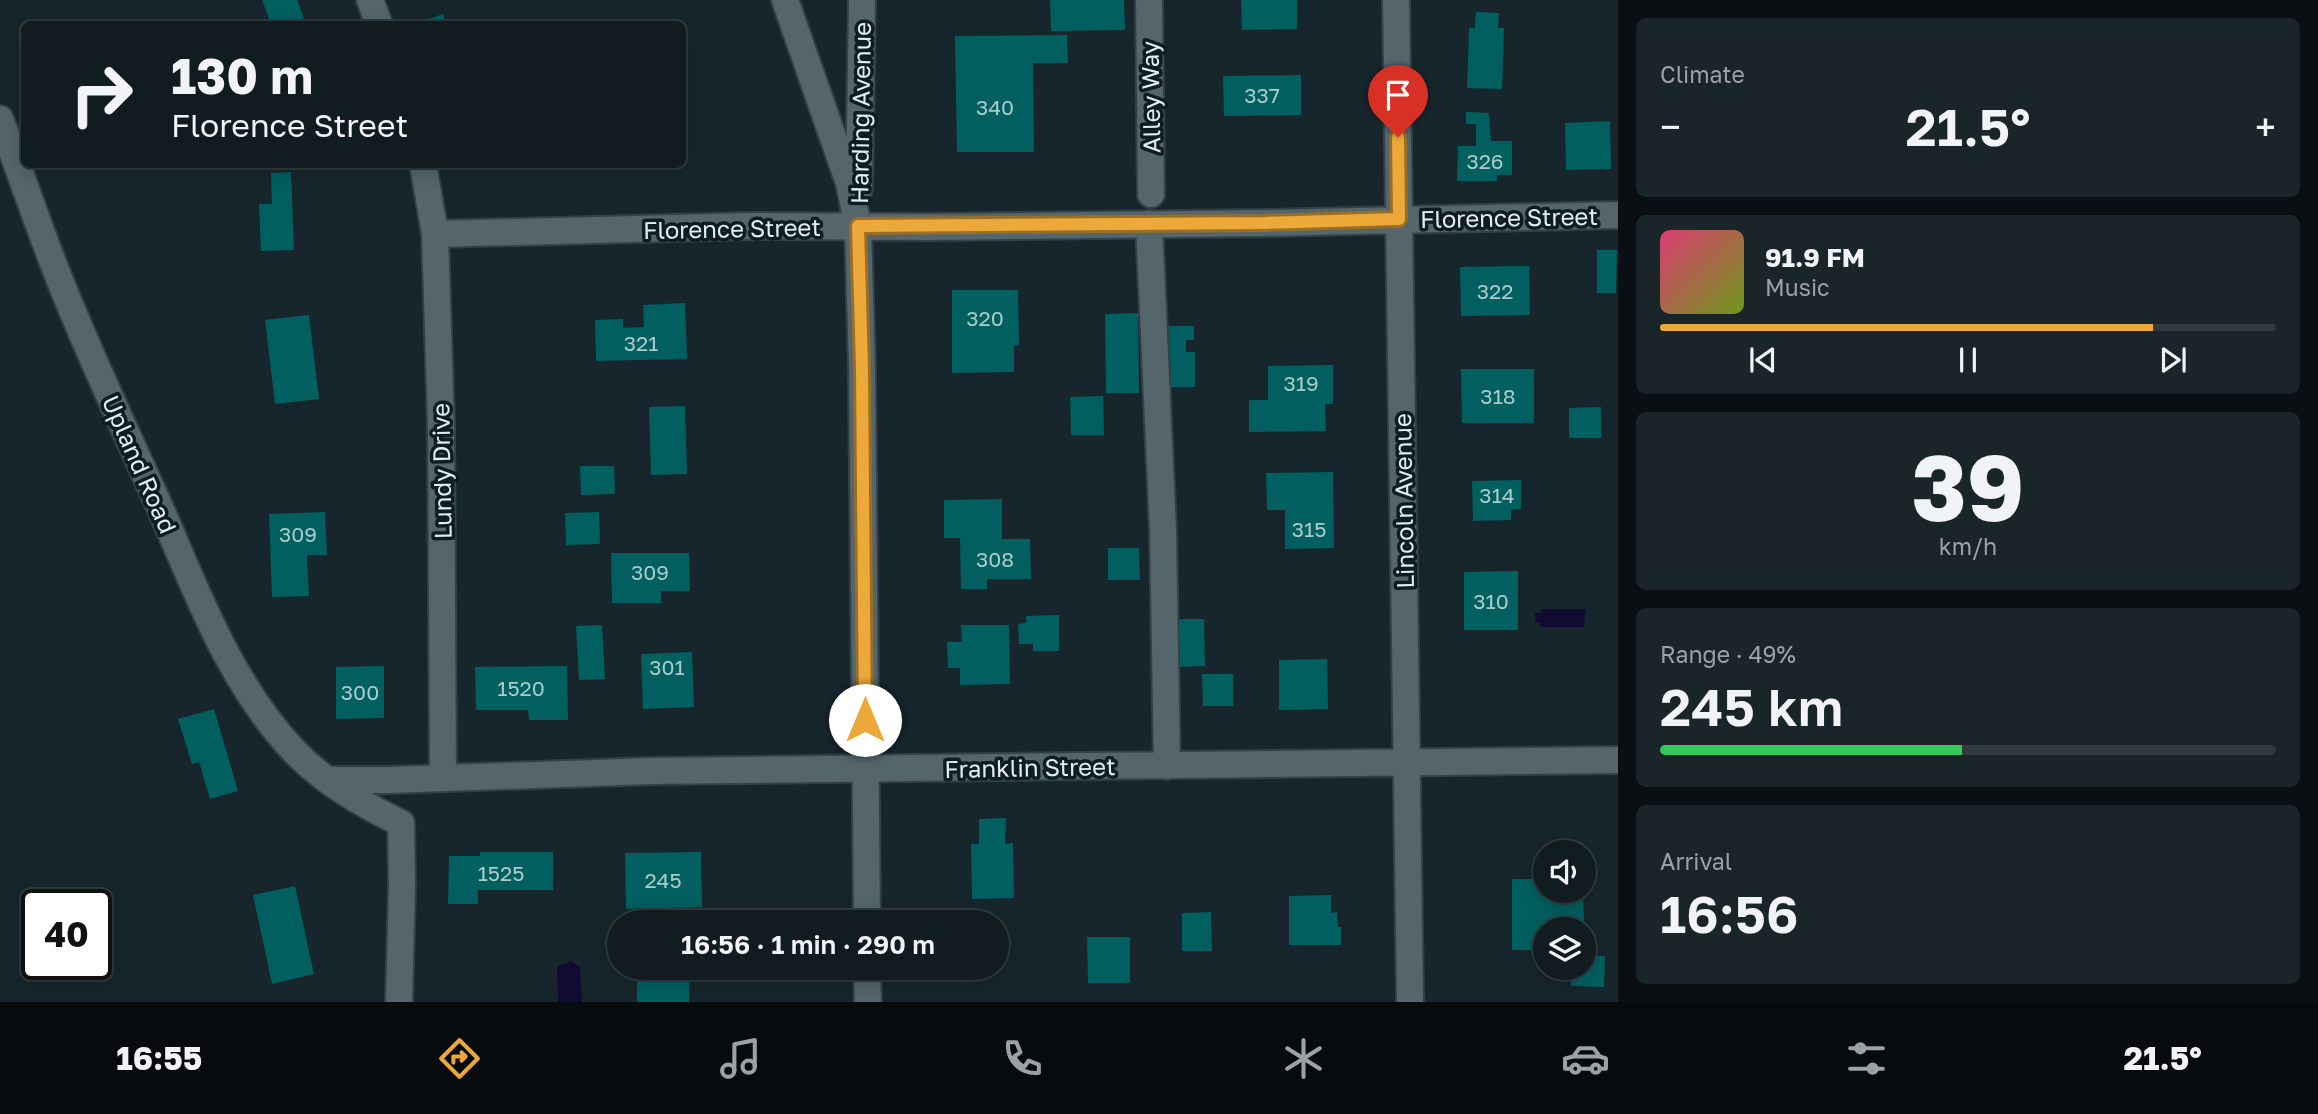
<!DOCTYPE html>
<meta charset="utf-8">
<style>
body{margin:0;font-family:"Golos Text",sans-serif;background:#1a252a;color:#f1f3f6;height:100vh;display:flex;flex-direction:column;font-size:26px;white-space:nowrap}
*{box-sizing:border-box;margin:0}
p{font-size:23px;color:#9ca1a5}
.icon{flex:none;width:38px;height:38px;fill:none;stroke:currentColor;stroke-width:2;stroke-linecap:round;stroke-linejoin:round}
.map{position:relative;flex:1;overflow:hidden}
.drawer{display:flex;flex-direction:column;gap:18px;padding:18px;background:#090f12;width:700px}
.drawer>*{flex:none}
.guide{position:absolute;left:21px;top:21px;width:665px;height:147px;border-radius:10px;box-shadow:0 4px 18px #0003,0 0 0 2px #303a3f;background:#111c21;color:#f1f3f6;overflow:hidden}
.fabs{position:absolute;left:1533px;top:840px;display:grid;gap:14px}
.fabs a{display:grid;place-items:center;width:63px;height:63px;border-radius:50%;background:#111c21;box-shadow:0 4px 18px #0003,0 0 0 2px #303a3f;font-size:35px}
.speed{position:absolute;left:21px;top:889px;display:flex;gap:14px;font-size:35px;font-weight:700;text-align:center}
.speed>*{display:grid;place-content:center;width:91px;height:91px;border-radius:50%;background:#111c21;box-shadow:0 4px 18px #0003,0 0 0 2px #303a3f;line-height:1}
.speed .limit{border:4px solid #111;border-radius:10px;background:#fff;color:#111}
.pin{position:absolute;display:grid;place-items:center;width:60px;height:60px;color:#fff;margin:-72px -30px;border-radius:50% 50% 50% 0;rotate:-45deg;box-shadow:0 0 7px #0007}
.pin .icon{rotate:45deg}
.me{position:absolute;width:77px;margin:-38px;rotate:0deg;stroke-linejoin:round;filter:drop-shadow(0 0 5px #0008)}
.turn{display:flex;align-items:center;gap:24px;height:147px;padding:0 35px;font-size:32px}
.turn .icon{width:91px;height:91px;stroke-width:2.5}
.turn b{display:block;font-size:49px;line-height:60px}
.big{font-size:52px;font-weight:600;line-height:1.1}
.drawer .card{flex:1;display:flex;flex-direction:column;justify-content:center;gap:10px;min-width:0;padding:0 24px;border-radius:10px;background:#1a252a}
.drawer .dial{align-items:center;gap:0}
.dial b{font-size:91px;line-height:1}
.song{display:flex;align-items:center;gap:21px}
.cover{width:84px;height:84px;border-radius:10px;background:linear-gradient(135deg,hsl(340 70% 55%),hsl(80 70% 35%))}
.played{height:7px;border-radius:4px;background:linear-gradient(90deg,#eca93a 80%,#303a3f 80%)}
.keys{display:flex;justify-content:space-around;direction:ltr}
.heat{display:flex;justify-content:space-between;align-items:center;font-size:38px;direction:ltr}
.charge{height:10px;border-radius:5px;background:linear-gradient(90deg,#34c759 49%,#303a3f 0)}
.trip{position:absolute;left:607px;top:910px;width:402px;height:70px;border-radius:35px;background:#111c21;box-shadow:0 4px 18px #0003,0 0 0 2px #303a3f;font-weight:600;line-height:70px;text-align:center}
.tabs{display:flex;height:112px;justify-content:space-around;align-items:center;background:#070b0d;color:#9ca1a5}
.tabs .icon{width:49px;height:49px}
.tabs .selected{color:#eca93a}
.tabs b{font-size:32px;color:#f1f3f6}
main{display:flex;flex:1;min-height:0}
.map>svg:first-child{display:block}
.water{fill:#110b33}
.building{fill:#015f5f}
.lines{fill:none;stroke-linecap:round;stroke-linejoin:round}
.minor-casing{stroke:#344045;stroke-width:30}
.minor{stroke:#54656c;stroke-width:26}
.route-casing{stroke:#996e26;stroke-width:18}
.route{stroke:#eca93a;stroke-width:12}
.labels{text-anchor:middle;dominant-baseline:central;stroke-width:7;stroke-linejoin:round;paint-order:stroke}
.number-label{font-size:21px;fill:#aacacc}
.street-label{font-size:24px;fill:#e3edf1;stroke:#0e1d22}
</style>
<main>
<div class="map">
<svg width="1618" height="1002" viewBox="0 0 1618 1002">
<rect width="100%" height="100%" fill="#17262c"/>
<path class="water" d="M1542 609H1586L1584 627H1541L1540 623 1535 622V613H1541Z
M571 961 580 967 582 1002H558L557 967Z"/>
<path class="building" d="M262 0H297L304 18 287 24H271Z
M1050 0H1124L1125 30 1051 31Z
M1241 0H1297V29L1242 30Z
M1476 12 1499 13 1498 28H1504L1502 89 1467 88 1469 28H1475Z
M443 14 447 24H415Z
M1067 35 1068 63H1033L1034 152H957L955 36Z
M1301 75V115L1224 116 1223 76Z
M1466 112 1489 113 1491 141H1512V175H1497V181H1457L1458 146H1476V124H1466Z
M1610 121 1611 169 1566 170 1565 123Z
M291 172 294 250 261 251 259 204H272L271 173Z
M1597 250H1617L1616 293H1597Z
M1529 266 1530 315 1461 316 1460 267Z
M952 290H1018L1019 345H1014V372L952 373Z
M685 303 687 359 596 361 595 320 623 319V328L644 327 643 305Z
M1138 313 1139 393H1106L1105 314Z
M309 315 319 399 275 404 265 320Z
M1165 326H1194V340H1186V352H1195V387H1166Z
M1333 365V404H1325L1326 431 1249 432V400H1268V366Z
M1461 369H1534V423H1462Z
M1103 396 1104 435H1071L1070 397Z
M685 406 687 474 651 475 649 407Z
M1601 407V438H1569V408Z
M580 466H614L615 494 581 495Z
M1333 472 1334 548 1285 549V510H1267L1266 473Z
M1521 480V509H1511V520L1473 521 1472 481Z
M1002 499V539H1030L1031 579H987V589H961L960 538H944V500Z
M325 512 327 555H307L309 596 272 597 269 514Z
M599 512 600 544 566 545 565 513Z
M1108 548H1139L1140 580H1108Z
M611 553H689L690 591H661V603H612Z
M1518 571V630H1464V572Z
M1059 615V651H1033V644H1019L1018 624 1026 623V616Z
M1177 619H1204L1205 666 1178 667Z
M602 625 605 679 579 680 576 626Z
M961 625H1009L1010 684 960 685V668H948L947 642H962Z
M692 652 694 707 643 709 641 654Z
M1327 659 1328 709 1279 710V660Z
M384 666V718L336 719V667Z
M567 666 568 720H529L528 710H476L475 667Z
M1202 674H1233V706H1203Z
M214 709 238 791 210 799 199 762 192 764 178 719Z
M1006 818 1005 844 1013 843 1014 898 972 899 971 844H979V819Z
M480 852H553V890H478V904H448L449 856H480Z
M701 852 702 907 626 909 625 853Z
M1512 879H1545V891H1583L1584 921H1557V929H1545V950H1512Z
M295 886 314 974 272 984 253 895Z
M1331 895V913L1337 912 1338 927H1341V945H1289V896Z
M1211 912 1212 951H1182V913Z
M1087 937H1130V983H1088Z
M1584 956H1605L1604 987 1571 986V968H1584Z
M637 968H690L689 1002H637Z"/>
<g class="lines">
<g class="minor-casing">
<path id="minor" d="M370 0 379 24
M785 0 849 183 858 226 862 369 867 922
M1149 0 1151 194
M1396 0 1410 1002
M0 119C21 173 39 229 61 283 92 361 128 436 162 512 198 595 231 685 295 752 323 781 365 806 401 823L402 885 399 1002
M423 164 435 234 441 424 443 778
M859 189 862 0
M1149 224 1163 531 1167 766
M435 234 750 226 929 227 1265 223 1618 215
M330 780H389L651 771 1618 760
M867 968 868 1002"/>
</g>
<use href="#minor" class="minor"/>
</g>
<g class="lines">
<g class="route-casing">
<path id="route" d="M865 720 862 369 858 226 1265 223 1399 219 1398 137"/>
</g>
<use href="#route" class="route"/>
</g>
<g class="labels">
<g class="number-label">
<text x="1262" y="95">337</text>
<text x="995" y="107">340</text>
<text x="1485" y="161">326</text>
<text x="1495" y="291">322</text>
<text x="985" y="318">320</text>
<text x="641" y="343">321</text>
<text x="1301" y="383">319</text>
<text x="1498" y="396">318</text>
<text x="1497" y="495">314</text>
<text x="1309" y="529">315</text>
<text x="298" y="534">309</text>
<text x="995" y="559">308</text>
<text x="650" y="572">309</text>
<text x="1491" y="601">310</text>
<text x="667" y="667">301</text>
<text x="521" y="688">1520</text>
<text x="360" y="692">300</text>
<text x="501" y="873">1525</text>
<text x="663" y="880">245</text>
</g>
<g class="street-label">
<text transform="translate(1150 97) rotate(-91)">Alley Way</text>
<text transform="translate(860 113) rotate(-89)">Harding Avenue</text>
<text transform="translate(1509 217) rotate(-1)">Florence Street</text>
<text transform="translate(732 228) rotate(-1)">Florence Street</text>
<text transform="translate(140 464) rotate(66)">Upland Road</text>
<text transform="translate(441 471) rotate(-91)">Lundy Drive</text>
<text transform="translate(1403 501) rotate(-91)">Lincoln Avenue</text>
<text transform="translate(1030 767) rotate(-1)">Franklin Street</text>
</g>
</g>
</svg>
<div class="fabs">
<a><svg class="icon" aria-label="sound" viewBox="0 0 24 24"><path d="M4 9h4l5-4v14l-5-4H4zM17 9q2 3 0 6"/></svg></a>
<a><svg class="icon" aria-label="layers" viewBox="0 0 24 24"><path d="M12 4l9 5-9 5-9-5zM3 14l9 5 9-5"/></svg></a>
</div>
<div class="speed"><div class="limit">40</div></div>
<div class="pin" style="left:1398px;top:137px;background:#d93025"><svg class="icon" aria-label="arrive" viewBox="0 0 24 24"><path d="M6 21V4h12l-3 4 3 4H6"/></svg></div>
<svg class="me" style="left:865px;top:720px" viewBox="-20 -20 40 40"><circle r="19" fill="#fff"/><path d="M0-13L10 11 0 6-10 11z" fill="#eca93a"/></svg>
<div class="trip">16:56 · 1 min · 290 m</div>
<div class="guide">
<div class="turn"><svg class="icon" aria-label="right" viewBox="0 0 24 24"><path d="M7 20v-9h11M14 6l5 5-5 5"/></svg><div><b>130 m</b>Florence Street</div></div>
</div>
</div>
<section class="drawer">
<div class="card"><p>Climate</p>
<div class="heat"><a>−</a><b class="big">21.5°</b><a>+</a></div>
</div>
<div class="card">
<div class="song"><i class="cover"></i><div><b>91.9 FM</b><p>Music</p></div></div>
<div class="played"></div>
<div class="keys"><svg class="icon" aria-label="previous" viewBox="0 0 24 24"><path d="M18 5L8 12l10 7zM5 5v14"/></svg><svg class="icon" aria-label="pause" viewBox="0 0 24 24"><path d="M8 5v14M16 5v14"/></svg><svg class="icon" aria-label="next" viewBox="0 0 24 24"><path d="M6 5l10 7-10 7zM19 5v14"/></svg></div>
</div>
<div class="card dial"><b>39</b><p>km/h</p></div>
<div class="card"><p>Range · 49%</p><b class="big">245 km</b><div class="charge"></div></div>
<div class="card"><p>Arrival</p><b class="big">16:56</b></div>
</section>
</main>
<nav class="tabs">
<b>16:55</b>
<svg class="icon selected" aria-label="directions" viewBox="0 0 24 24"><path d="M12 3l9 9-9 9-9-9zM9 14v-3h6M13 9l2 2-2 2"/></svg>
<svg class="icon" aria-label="music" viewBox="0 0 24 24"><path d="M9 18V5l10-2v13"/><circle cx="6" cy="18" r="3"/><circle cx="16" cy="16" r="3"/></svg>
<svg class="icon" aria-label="phone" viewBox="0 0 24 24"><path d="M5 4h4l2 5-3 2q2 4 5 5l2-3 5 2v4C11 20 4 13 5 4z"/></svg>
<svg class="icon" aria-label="climate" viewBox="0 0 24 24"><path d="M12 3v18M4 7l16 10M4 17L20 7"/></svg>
<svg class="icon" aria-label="car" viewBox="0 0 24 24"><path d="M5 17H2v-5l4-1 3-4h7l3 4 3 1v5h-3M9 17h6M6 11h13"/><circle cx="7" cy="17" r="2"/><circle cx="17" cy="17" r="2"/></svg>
<svg class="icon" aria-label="filters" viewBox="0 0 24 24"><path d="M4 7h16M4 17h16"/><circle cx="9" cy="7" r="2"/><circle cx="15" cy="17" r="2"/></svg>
<b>21.5°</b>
</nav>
